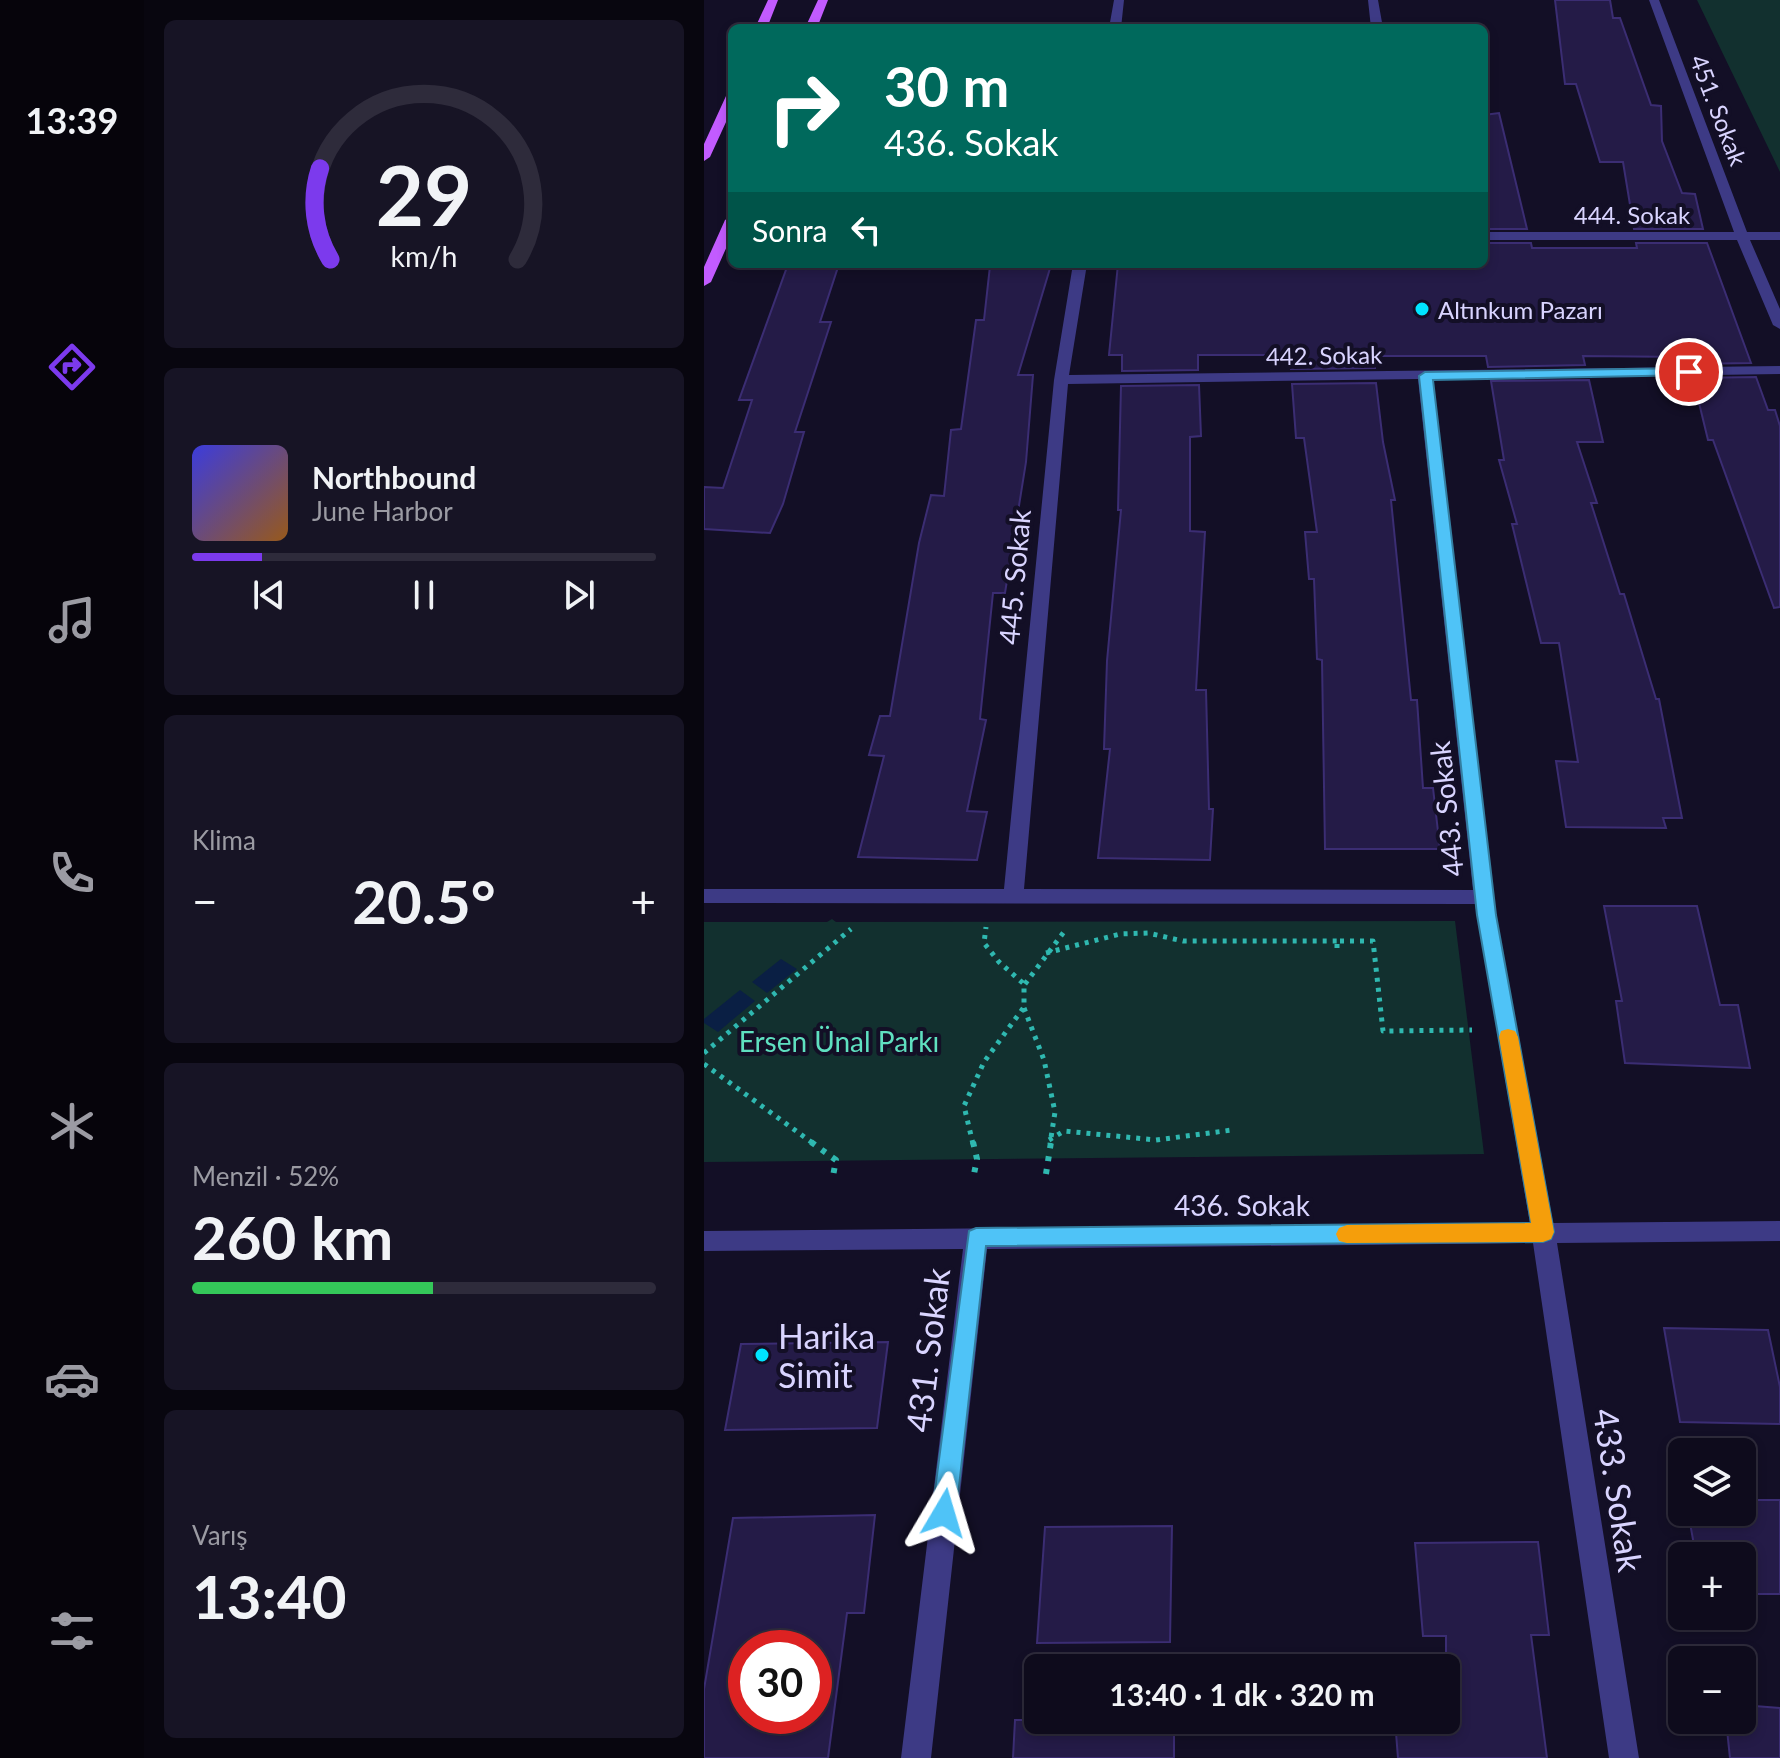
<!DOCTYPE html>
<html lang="tr">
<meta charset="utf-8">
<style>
body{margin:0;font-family:Lato,sans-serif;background:#171425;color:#f1f3f6;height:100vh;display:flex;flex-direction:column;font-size:30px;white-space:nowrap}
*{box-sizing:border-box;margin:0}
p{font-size:26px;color:#9b9ba3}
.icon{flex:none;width:44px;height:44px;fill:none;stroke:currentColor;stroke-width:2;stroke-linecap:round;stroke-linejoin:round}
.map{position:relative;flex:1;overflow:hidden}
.drawer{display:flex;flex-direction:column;gap:20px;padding:20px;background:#08060f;width:560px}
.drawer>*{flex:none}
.banner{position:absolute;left:24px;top:24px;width:760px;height:244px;border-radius:12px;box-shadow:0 4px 12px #0003,0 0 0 2px #2e2b3b;background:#00695c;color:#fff;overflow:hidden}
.controls{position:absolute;left:964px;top:1438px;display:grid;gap:16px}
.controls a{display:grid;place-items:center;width:88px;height:88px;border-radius:12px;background:#0e0b1c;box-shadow:0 4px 12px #0003,0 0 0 2px #2e2b3b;font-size:40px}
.speed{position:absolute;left:24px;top:1630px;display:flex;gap:16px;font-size:40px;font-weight:700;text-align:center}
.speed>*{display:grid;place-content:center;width:104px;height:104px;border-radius:50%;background:#0e0b1c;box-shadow:0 4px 12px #0003,0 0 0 2px #2e2b3b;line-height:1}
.speed .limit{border:12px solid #d22;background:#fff;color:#111}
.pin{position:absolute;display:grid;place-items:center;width:68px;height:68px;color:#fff;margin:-34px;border:4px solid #fff;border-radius:50%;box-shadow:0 2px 8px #0007}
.me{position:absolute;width:88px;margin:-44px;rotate:7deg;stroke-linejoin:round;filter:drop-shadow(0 0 6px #0008)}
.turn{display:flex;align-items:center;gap:28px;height:168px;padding:0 24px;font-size:36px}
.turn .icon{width:104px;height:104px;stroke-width:2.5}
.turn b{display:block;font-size:56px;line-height:68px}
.then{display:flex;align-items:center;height:76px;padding:0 24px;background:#0003;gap:16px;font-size:30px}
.big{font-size:60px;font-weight:700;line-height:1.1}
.drawer .tile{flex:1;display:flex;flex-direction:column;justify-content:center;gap:12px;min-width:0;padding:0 28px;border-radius:12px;background:#171425}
.drawer .dial{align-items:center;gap:0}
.dial svg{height:208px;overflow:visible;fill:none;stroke:#2e2b3b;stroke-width:7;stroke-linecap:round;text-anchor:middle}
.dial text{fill:#f1f3f6;stroke:none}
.song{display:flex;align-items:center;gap:24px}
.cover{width:96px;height:96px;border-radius:12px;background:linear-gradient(135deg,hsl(240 70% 55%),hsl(30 70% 35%))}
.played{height:8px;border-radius:4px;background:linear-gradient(90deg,#7c3aed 15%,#2e2b3b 15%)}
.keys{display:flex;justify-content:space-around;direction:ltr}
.heat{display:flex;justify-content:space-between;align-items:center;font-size:44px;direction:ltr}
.charge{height:12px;border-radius:6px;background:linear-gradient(90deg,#34c759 52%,#2e2b3b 0)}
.trip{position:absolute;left:320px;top:1654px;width:436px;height:80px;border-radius:12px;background:#0e0b1c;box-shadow:0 4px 12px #0003,0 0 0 2px #2e2b3b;font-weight:700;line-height:80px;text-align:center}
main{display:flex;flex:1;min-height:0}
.menu{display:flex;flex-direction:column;width:144px;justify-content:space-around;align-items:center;background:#06040b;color:#9b9ba3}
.menu .icon{width:56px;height:56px}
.menu .selected{color:#7c3aed}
.menu b{font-size:36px;color:#f1f3f6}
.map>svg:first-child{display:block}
.green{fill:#12302f}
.water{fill:#0a1f44}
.building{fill:#241b47;stroke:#3b2d73;stroke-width:2;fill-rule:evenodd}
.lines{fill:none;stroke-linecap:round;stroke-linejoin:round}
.path-far1{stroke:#2fb8b0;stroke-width:5;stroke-dasharray:4 6;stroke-linecap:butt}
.path{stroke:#2fb8b0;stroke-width:6;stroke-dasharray:5 8;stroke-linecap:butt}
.minor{fill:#3d3a85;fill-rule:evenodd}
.primary{fill:#c25bff;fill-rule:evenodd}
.route{fill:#4fc3f7;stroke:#337fa1;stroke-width:2}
.slow{fill:#f59e0b}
.poi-dot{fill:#00e5ff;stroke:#130f26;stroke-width:3}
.labels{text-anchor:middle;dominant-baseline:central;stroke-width:8;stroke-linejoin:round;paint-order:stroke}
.far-street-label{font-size:24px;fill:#d9d4ff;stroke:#130f26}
.far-poi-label{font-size:24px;fill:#d9d4ff;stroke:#130f26;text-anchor:start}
.street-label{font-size:28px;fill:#d9d4ff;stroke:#130f26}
.park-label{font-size:28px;fill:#5fe0c0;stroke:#130f26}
.near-poi-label{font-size:34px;fill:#d9d4ff;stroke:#130f26;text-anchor:start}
.near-street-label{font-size:34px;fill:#d9d4ff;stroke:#130f26}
</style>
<main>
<nav class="menu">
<b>13:39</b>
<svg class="icon selected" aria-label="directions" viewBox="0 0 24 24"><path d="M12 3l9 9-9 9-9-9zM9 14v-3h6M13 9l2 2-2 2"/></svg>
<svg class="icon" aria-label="music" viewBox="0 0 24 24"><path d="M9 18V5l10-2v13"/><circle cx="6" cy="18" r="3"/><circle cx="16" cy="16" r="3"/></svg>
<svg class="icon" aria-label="phone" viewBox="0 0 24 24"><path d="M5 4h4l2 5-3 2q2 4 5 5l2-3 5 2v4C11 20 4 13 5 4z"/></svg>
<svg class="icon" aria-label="climate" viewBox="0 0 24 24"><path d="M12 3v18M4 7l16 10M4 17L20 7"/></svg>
<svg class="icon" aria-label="car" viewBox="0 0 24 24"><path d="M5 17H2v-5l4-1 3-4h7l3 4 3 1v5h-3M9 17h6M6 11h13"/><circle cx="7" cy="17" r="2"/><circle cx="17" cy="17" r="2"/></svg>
<svg class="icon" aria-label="filters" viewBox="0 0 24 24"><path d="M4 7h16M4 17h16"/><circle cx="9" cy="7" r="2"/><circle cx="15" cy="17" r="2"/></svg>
</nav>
<section class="drawer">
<div class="tile dial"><svg viewBox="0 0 100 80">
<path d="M14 69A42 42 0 1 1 86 69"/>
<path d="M14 69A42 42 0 0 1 10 34" stroke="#7c3aed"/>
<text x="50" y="56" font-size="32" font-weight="700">29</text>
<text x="50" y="72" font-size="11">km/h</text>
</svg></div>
<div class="tile">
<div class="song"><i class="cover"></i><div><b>Northbound</b><p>June Harbor</p></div></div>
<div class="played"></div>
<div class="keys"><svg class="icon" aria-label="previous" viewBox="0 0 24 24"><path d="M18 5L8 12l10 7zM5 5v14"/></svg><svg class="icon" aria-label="pause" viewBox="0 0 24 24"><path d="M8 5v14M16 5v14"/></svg><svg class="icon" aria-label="next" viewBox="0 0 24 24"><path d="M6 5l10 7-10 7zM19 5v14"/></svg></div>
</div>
<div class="tile"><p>Klima</p>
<div class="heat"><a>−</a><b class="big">20.5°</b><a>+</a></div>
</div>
<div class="tile"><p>Menzil · 52%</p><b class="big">260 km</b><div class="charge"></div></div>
<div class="tile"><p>Varış</p><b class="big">13:40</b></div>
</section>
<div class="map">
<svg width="1076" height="1758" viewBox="0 0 1076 1758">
<rect width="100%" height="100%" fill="#130f26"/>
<path class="green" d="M993 0H1076V172Z
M128 919 132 922 751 921 780 1154 0 1162V922H123Z"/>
<path class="water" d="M77 959 93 969 63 993 48 982Z
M36 990 51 1001 14 1032 0 1023V1019Z"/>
<path class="building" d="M851 0H906L909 18H916L947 105 957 106 958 141 978 193 991 194 999 229H930L919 162H896L872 84H861Z
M795 113 823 229H780V115Z
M780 243H827L828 248H933L932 243H1003L1047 363 986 364 984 357 879 356 881 365 784 367 782 356H670L671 368 587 369 586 355H494V370L418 371V355H405L414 264H780Z
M347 265 314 375H329L322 462 301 593H289L276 719 282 720 263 811 283 812 273 860 154 857 180 756 165 755 176 716H186L215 543 227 495 240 496 247 430 257 429 272 320H280L286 266Z
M83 267H134L116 322H127L91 432H100L79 504 66 533 0 529V487L19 488 48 400H35Z
M1052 377 1064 410H1071L1076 426V607L1070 608 1009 440H1004L989 378Z
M885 380 899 442H873L893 503H887L916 594H920L952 699H955L978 818H959L962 828 862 827 852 761 874 762 855 643H837L808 524H813L795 460H800L787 381Z
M672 383 679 442 691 500H687L707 700H713L719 788H729L736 849H621L618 660 613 659 610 579H605L601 532H613L600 438H592L588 384Z
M495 385 497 436 486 437V531L501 532 492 690H502L505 809H509L506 860 394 858 406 749H400L403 661 417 510H414L417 386Z
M900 906H993L1016 1005H1034L1046 1068 921 1063 912 1001H918Z
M960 1328 1064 1330 1076 1387V1424L976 1422Z
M184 1342 173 1428 21 1430 37 1344Z
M1038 1500H1076V1594H1038V1556H992L984 1512H1038Z
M171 1515 160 1613H143L124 1758H0V1689L29 1518ZM42 1648H110V1716H42Z
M468 1526 466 1642 333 1643 341 1527Z
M834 1542 845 1635H827L843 1758H694L691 1720H742V1636H719L711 1543Z
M1038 1705 1076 1708V1758H1026L1022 1720H1038Z
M311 1720H470V1758H309Z"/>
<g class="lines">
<path class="path-far1" d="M633 948V941H669L679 1031 768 1030
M342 953 416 934 444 933 479 941H633
M321 984 362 929
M320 1008 340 1060 351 1112 346 1144
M0 1053 147 929
M0 1064 110 1144
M345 1140 360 1131 452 1140 528 1130
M269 1144 260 1106 280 1062 320 1007V984L295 962 280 943 282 927"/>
<path class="path" d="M107 1142 132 1160 129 1176
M269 1142 273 1159 270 1174
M342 1174 347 1142"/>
<path class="minor" d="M410 0H420L417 28H405Z
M664 0H674L679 28H667Z
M945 0H955L1043 232H1076V240H1046L1076 309V329L1069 325 1033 240H780V232H1030Z
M369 264H383L365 375 1076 366V374L729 379 792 915 849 1223 1076 1221V1241L853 1243 935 1758H905L829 1243 283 1249 227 1758H197L259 1249 0 1251V1231L826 1223 771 904 0 903V889H300L350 380ZM714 379 769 890 320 889 364 384Z"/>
<path class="primary" d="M64 0H74L63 28H51Z
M114 0H124L113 28H101Z
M28 92V109L6 157 0 161V144L22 96Z
M28 216V235L7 282 0 286V267L21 220Z"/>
</g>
<path class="route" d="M985 368 991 372 990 375 729 380 792 915 850 1232 847 1239 839 1242 282 1246 252 1513 249 1521 240 1525 231 1521 228 1513 265 1231 272 1228 827 1223 773 915 715 376 721 372Z"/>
<path class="slow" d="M804 1029 811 1031 814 1037 850 1232 847 1239 839 1242 643 1243 635 1241 632 1234 635 1228 643 1225 827 1223 795 1037 797 1031Z"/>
<g class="poi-dot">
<circle cx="718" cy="309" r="8"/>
<circle cx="58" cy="1355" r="8"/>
</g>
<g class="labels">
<g class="far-street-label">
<text transform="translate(1015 110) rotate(69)">451. Sokak</text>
<text x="928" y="214">444. Sokak</text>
<text transform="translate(620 355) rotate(-1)">442. Sokak</text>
</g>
<g class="far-poi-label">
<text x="734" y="309">Altınkum Pazarı</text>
</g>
<g class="street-label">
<text transform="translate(310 577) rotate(-85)">445. Sokak</text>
<text transform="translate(742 809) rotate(-96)">443. Sokak</text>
<text x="538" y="1205">436. Sokak</text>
</g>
<g class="park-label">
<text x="135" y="1041">Ersen Ünal Parkı</text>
</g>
<g class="near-poi-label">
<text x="74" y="1335">Harika<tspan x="74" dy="39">Simit</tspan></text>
</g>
<g class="near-street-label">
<text transform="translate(223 1350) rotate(-83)">431. Sokak</text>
<text transform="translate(915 1490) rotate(81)">433. Sokak</text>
</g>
</g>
</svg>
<div class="controls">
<a><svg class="icon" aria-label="layers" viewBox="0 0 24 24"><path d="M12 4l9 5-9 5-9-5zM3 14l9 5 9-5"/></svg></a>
<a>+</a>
<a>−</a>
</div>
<div class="speed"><div class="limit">30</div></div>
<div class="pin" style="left:985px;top:372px;background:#d93025"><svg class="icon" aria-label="arrive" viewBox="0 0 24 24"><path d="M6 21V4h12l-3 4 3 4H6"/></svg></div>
<svg class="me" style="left:240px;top:1513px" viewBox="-20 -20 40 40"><path d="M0-17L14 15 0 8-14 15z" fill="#4fc3f7" stroke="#fff" stroke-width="4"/></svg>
<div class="trip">13:40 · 1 dk · 320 m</div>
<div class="banner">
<div class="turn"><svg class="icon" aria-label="right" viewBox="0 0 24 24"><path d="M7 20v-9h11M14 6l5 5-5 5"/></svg><div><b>30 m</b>436. Sokak</div></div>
<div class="then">Sonra<svg class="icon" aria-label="left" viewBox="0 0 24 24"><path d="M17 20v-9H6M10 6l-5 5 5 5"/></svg></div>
</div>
</div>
</main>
